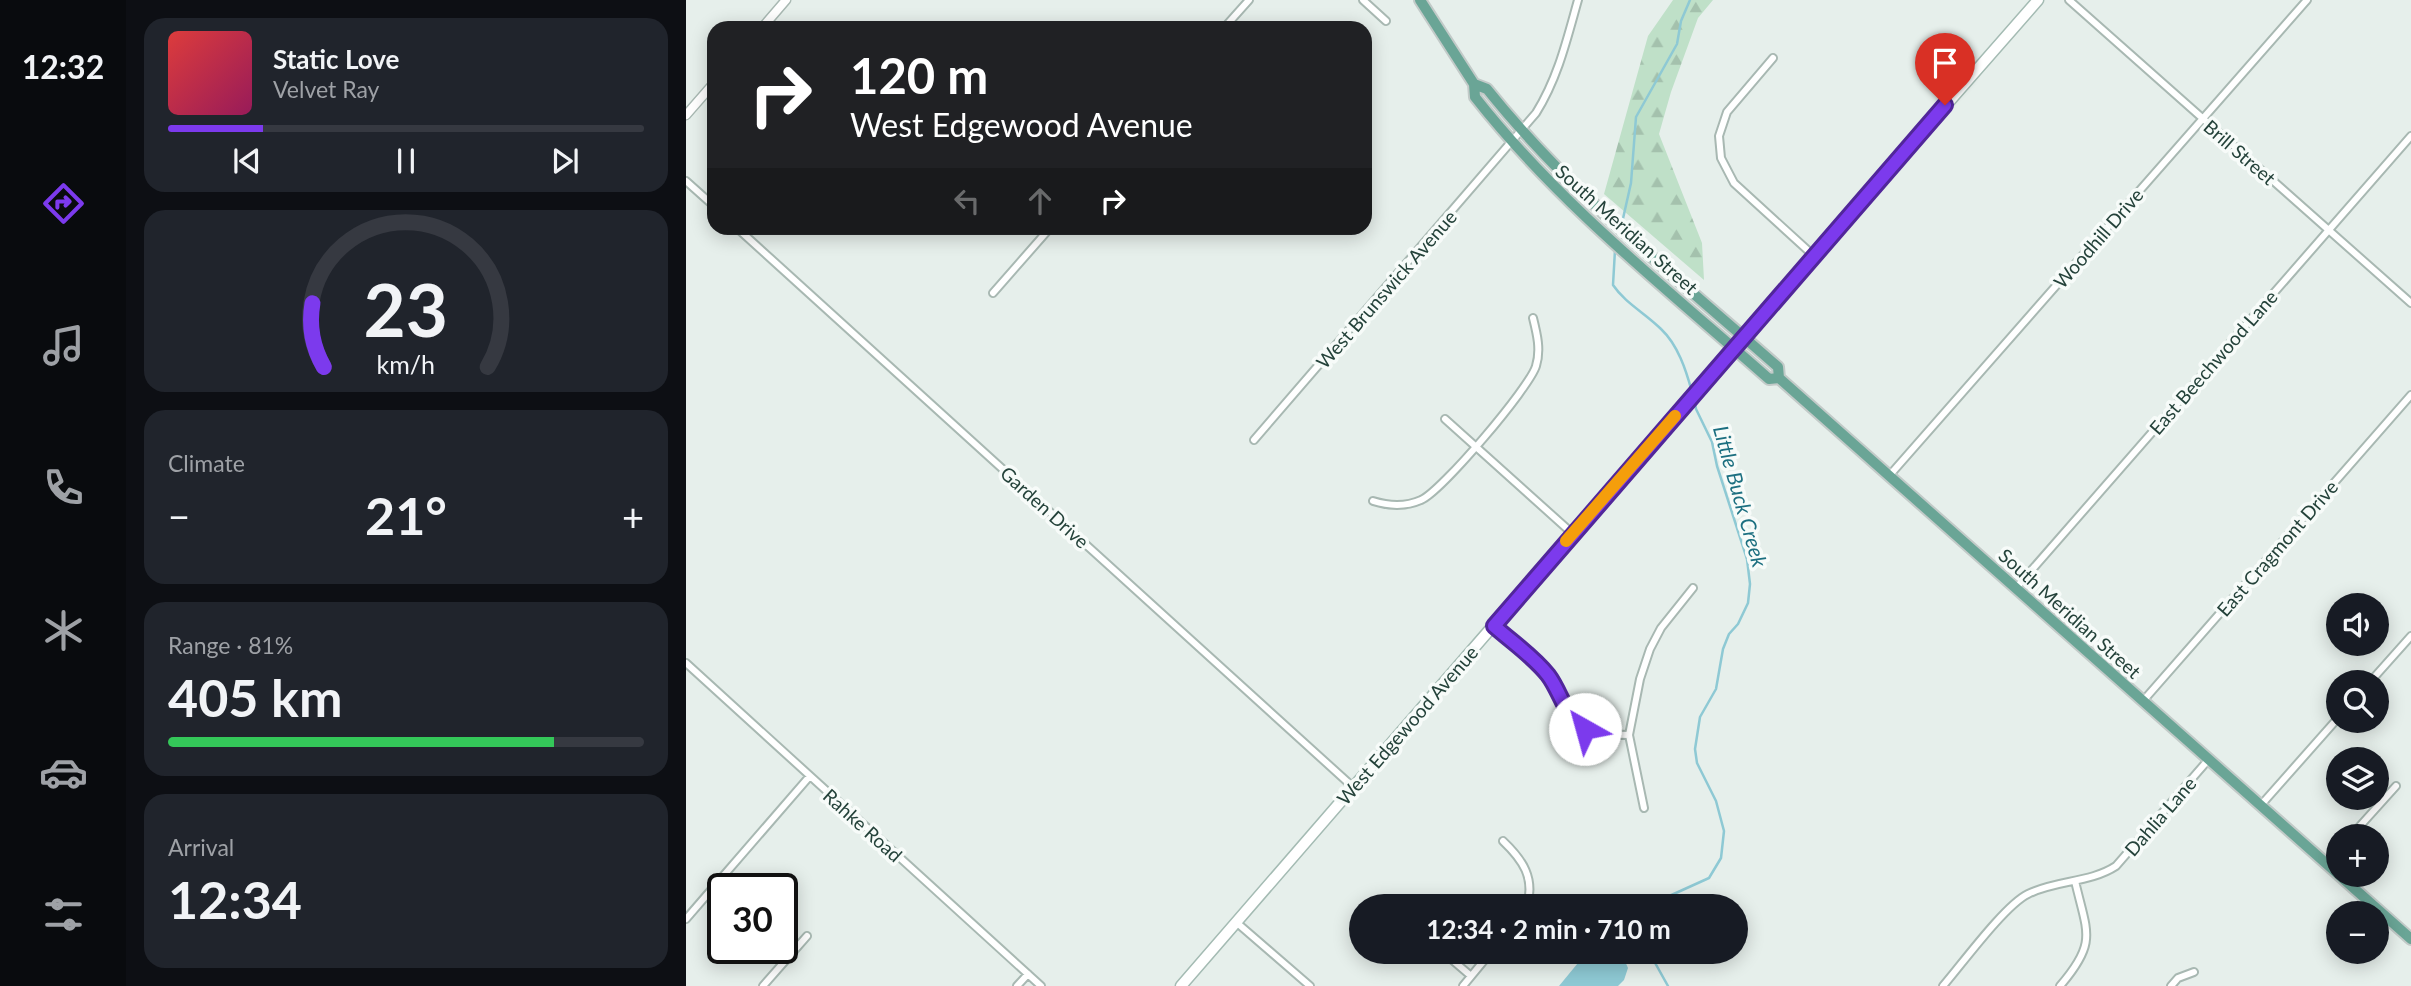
<!DOCTYPE html>
<meta charset="utf-8">
<style>
body{margin:0;font-family:Lato,sans-serif;background:#20242c;color:#f1f3f6;height:100vh;display:flex;flex-direction:column;font-size:26px;white-space:nowrap}
*{box-sizing:border-box;margin:0}
p{font-size:23px;color:#9ea1a6}
.icon{flex:none;width:38px;height:38px;fill:none;stroke:currentColor;stroke-width:2;stroke-linecap:round;stroke-linejoin:round}
.map{position:relative;flex:1;overflow:hidden}
.sheet{display:flex;flex-direction:column;gap:18px;padding:18px;background:#0d0f14;width:560px}
.sheet>*{flex:none}
.guide{position:absolute;left:21px;top:21px;width:665px;height:214px;border-radius:21px;box-shadow:0 4px 18px #0003;background:#202124;color:#fff;overflow:hidden}
.controls{position:absolute;left:1640px;top:593px;display:grid;gap:14px}
.controls a{display:grid;place-items:center;width:63px;height:63px;border-radius:50%;background:#171b24;box-shadow:0 4px 18px #0003;font-size:35px}
.speed{position:absolute;left:21px;top:873px;display:flex;gap:14px;font-size:35px;font-weight:700;text-align:center}
.speed>*{display:grid;place-content:center;width:91px;height:91px;border-radius:50%;background:#171b24;box-shadow:0 4px 18px #0003;line-height:1}
.speed .limit{border:4px solid #111;border-radius:10px;background:#fff;color:#111}
.pin{position:absolute;display:grid;place-items:center;width:60px;height:60px;color:#fff;margin:-72px -30px;border-radius:50% 50% 50% 0;rotate:-45deg;box-shadow:0 0 7px #0007}
.pin .icon{rotate:45deg}
.me{position:absolute;width:77px;margin:-38px;rotate:322deg;stroke-linejoin:round;filter:drop-shadow(0 0 5px #0008)}
.turn{display:flex;align-items:center;gap:24px;height:147px;padding:0 28px;font-size:32px}
.turn .icon{width:91px;height:91px;stroke-width:2.5}
.turn b{display:block;font-size:49px;line-height:60px}
.lanes{display:flex;align-items:center;height:66px;padding:0 28px;background:#0003;justify-content:center;gap:35px;direction:ltr}
.lanes .off{opacity:.35}
.big{font-size:52px;font-weight:700;line-height:1.1}
.sheet .card{flex:1;display:flex;flex-direction:column;justify-content:center;gap:10px;min-width:0;padding:0 24px;border-radius:21px;background:#20242c}
.sheet .dial{align-items:center;gap:0}
.dial svg{height:182px;overflow:visible;fill:none;stroke:#363941;stroke-width:7;stroke-linecap:round;text-anchor:middle}
.dial text{fill:#f1f3f6;stroke:none}
.song{display:flex;align-items:center;gap:21px}
.cover{width:84px;height:84px;border-radius:10px;background:linear-gradient(135deg,hsl(0 70% 55%),hsl(330 70% 35%))}
.played{height:7px;border-radius:4px;background:linear-gradient(90deg,#7c3aed 20%,#363941 20%)}
.keys{display:flex;justify-content:space-around;direction:ltr}
.heat{display:flex;justify-content:space-between;align-items:center;font-size:38px;direction:ltr}
.charge{height:10px;border-radius:5px;background:linear-gradient(90deg,#34c759 81%,#363941 0)}
.trip{position:absolute;left:663px;top:894px;width:399px;height:70px;border-radius:35px;background:#171b24;box-shadow:0 4px 18px #0003;font-weight:700;line-height:70px;text-align:center}
main{display:flex;flex:1;min-height:0}
.menu{display:flex;flex-direction:column;width:126px;justify-content:space-around;align-items:center;background:#090b0e;color:#9ea1a6}
.menu .icon{width:49px;height:49px}
.menu .on{color:#7c3aed}
.menu b{font-size:32px;color:#f1f3f6}
.map>svg:first-child{display:block}
.forest{fill:url(#forest-firs)}
.water{fill:#8ec9d4}
.lines{fill:none;stroke-linecap:round;stroke-linejoin:round}
.stream{stroke:#8ec9d4;stroke-width:2.5}
.minor-casing{stroke:#a8b8b2;stroke-width:10}
.tertiary-casing{stroke:#a8b8b2;stroke-width:11}
.secondary-casing{stroke:#a4bbb3;stroke-width:13}
.primary-casing{stroke:#c2cac8;stroke-width:14}
.minor{stroke:#fff;stroke-width:6}
.tertiary{stroke:#fff;stroke-width:8}
.secondary{stroke:#fff;stroke-width:10}
.primary{stroke:#6aa596;stroke-width:10}
.route-casing{stroke:#51269a;stroke-width:18}
.route{stroke:#7c3aed;stroke-width:12}
.slow{stroke:#f59e0b;stroke-width:12}
.labels{text-anchor:middle;dominant-baseline:central;stroke-width:7;stroke-linejoin:round;paint-order:stroke}
.street-label{font-size:19px;fill:#24423a;stroke:#f7fbf9}
.water-label{font-size:21px;font-style:italic;fill:#1c6f80;stroke:#f7fbf9}
</style>
<main>
<nav class="menu">
<b>12:32</b>
<svg class="icon on" aria-label="directions" viewBox="0 0 24 24"><path d="M12 3l9 9-9 9-9-9zM9 14v-3h6M13 9l2 2-2 2"/></svg>
<svg class="icon" aria-label="music" viewBox="0 0 24 24"><path d="M9 18V5l10-2v13"/><circle cx="6" cy="18" r="3"/><circle cx="16" cy="16" r="3"/></svg>
<svg class="icon" aria-label="phone" viewBox="0 0 24 24"><path d="M5 4h4l2 5-3 2q2 4 5 5l2-3 5 2v4C11 20 4 13 5 4z"/></svg>
<svg class="icon" aria-label="climate" viewBox="0 0 24 24"><path d="M12 3v18M4 7l16 10M4 17L20 7"/></svg>
<svg class="icon" aria-label="car" viewBox="0 0 24 24"><path d="M5 17H2v-5l4-1 3-4h7l3 4 3 1v5h-3M9 17h6M6 11h13"/><circle cx="7" cy="17" r="2"/><circle cx="17" cy="17" r="2"/></svg>
<svg class="icon" aria-label="filters" viewBox="0 0 24 24"><path d="M4 7h16M4 17h16"/><circle cx="9" cy="7" r="2"/><circle cx="15" cy="17" r="2"/></svg>
</nav>
<section class="sheet">
<div class="card">
<div class="song"><i class="cover"></i><div><b>Static Love</b><p>Velvet Ray</p></div></div>
<div class="played"></div>
<div class="keys"><svg class="icon" aria-label="previous" viewBox="0 0 24 24"><path d="M18 5L8 12l10 7zM5 5v14"/></svg><svg class="icon" aria-label="pause" viewBox="0 0 24 24"><path d="M8 5v14M16 5v14"/></svg><svg class="icon" aria-label="next" viewBox="0 0 24 24"><path d="M6 5l10 7-10 7zM19 5v14"/></svg></div>
</div>
<div class="card dial"><svg viewBox="0 0 100 80">
<path d="M14 69A42 42 0 1 1 86 69"/>
<path d="M14 69A42 42 0 0 1 9 41" stroke="#7c3aed"/>
<text x="50" y="56" font-size="32" font-weight="700">23</text>
<text x="50" y="72" font-size="11">km/h</text>
</svg></div>
<div class="card"><p>Climate</p>
<div class="heat"><a>−</a><b class="big">21°</b><a>+</a></div>
</div>
<div class="card"><p>Range · 81%</p><b class="big">405 km</b><div class="charge"></div></div>
<div class="card"><p>Arrival</p><b class="big">12:34</b></div>
</section>
<div class="map">
<svg width="1725" height="986" viewBox="0 0 1725 986">
<defs>
<pattern id="forest-firs" width="22" height="20" patternUnits="userSpaceOnUse" patternTransform="scale(1.75)"><rect width="22" height="20" fill="#bfe0c8"/><path d="M5 1l3.5 6h-7zM16 11l3.5 6h-7z" fill="#a4c1ad"/></pattern>
</defs>
<rect width="100%" height="100%" fill="#e6efeb"/>
<path class="forest" d="M987 0H1027L1012 18 985 92 973 134 1016 243 1018 280 918 194 962 36Z"/>
<path class="water" d="M901 952H935L942 968 938 980 932 986H873Z"/>
<g class="lines">
<path class="stream" d="M936 223 945 183 950 117 991 44 995 21 1004 0
M929 250 927 285C939 303 959 313 975 329 992 345 1000 370 1006 392
M966 906 970 902 1023 878 1035 858 1038 831 1030 801 1011 763 1009 749 1014 717 1030 689 1037 649 1043 634 1052 624 1062 603 1064 584 1061 559 1031 466 1026 442 1010 409 1008 398
M963 952 982 986"/>
<g class="minor-casing">
<path id="minor" d="M677 0 700 21
M1383 0 1725 303
M538 28 563 0
M1087 58 1041 112 1033 136 1035 158 1048 183 1128 256
M0 181 28 206
M51 228 667 787
M307 293 364 228
M759 419 887 534
M568 440 850 113C872 78 881 39 892 0
M1203 476 1621 0
M687 501C703 506 719 507 735 500 755 492 844 387 850 366 855 350 851 334 847 318
M1330 588 1725 136
M808 626C826 641 846 655 860 673 896 718 873 734 943 735
M0 663 355 986
M1684 682 1725 636
M1457 701 1725 395
M1575 805 1652 718
M958 808 943 735 954 679 964 649 975 628 1007 588
M1665 836 1710 786
M817 841C837 860 849 878 841 906
M1641 864 1652 852
M0 919 123 777
M550 922 624 986
M757 952 785 976
M77 986 121 936
M331 986 342 974
M777 986 805 952
M1257 986C1276 964 1319 905 1342 894 1370 880 1404 883 1430 866L1523 759
M1374 986C1412 942 1401 933 1389 881
M1485 986 1492 978 1508 972"/>
</g>
<g class="tertiary-casing">
<path id="tertiary" d="M76 28 100 0
M0 115 28 83"/>
</g>
<g class="secondary-casing">
<path id="secondary" d="M495 986 1098 290 1352 0"/>
</g>
<g class="primary-casing">
<path id="primary" d="M734 0 788 84 789 97C873 204 981 289 1083 379L1093 378
M788 84 801 89C885 194 991 278 1092 367L1093 378 1652 874
M1653 875 1725 939"/>
</g>
<use href="#minor" class="minor"/>
<use href="#tertiary" class="tertiary"/>
<use href="#secondary" class="secondary"/>
<use href="#primary" class="primary"/>
</g>
<g class="lines">
<g class="route-casing">
<path id="route" d="M899 729C879 717 875 692 862 675 847 656 826 642 808 626L1259 105"/>
</g>
<use href="#route" class="route"/>
<path class="slow" d="M880 541 989 416"/>
</g>
<g class="labels">
<g class="street-label">
<text transform="translate(1554 152) rotate(41)">Brill Street</text>
<text transform="translate(941 229) rotate(42)">South Meridian Street</text>
<text transform="translate(1412 238) rotate(-49)">Woodhill Drive</text>
<text transform="translate(700 289) rotate(-49)">West Brunswick Avenue</text>
<text transform="translate(1527 362) rotate(-49)">East Beechwood Lane</text>
<text transform="translate(359 507) rotate(42)">Garden Drive</text>
<text transform="translate(1591 548) rotate(-49)">East Cragmont Drive</text>
<text transform="translate(1384 613) rotate(42)">South Meridian Street</text>
<text transform="translate(721 725) rotate(-49)">West Edgewood Avenue</text>
<text transform="translate(1474 816) rotate(-49)">Dahlia Lane</text>
<text transform="translate(177 825) rotate(42)">Rahke Road</text>
</g>
<g class="water-label">
<text transform="translate(1055 496) rotate(74)">Little Buck Creek</text>
</g>
</g>
</svg>
<div class="controls">
<a><svg class="icon" aria-label="sound" viewBox="0 0 24 24"><path d="M4 9h4l5-4v14l-5-4H4zM17 9q2 3 0 6"/></svg></a>
<a><svg class="icon" aria-label="search" viewBox="0 0 24 24"><circle cx="10" cy="10" r="6"/><path d="M15 15l6 6"/></svg></a>
<a><svg class="icon" aria-label="layers" viewBox="0 0 24 24"><path d="M12 4l9 5-9 5-9-5zM3 14l9 5 9-5"/></svg></a>
<a>+</a>
<a>−</a>
</div>
<div class="speed"><div class="limit">30</div></div>
<div class="pin" style="left:1259px;top:105px;background:#d93025"><svg class="icon" aria-label="arrive" viewBox="0 0 24 24"><path d="M6 21V4h12l-3 4 3 4H6"/></svg></div>
<svg class="me" style="left:899px;top:729px" viewBox="-20 -20 40 40"><circle r="19" fill="#fff"/><path d="M0-13L10 11 0 6-10 11z" fill="#7c3aed"/></svg>
<div class="trip">12:34 · 2 min · 710 m</div>
<div class="guide">
<div class="turn"><svg class="icon" aria-label="right" viewBox="0 0 24 24"><path d="M7 20v-9h11M14 6l5 5-5 5"/></svg><div><b>120 m</b>West Edgewood Avenue</div></div>
<div class="lanes"><svg class="icon off" aria-label="left" viewBox="0 0 24 24"><path d="M17 20v-9H6M10 6l-5 5 5 5"/></svg><svg class="icon off" aria-label="ahead" viewBox="0 0 24 24"><path d="M12 20V5M6 11l6-6 6 6"/></svg><svg class="icon" aria-label="right" viewBox="0 0 24 24"><path d="M7 20v-9h11M14 6l5 5-5 5"/></svg></div>
</div>
</div>
</main>
